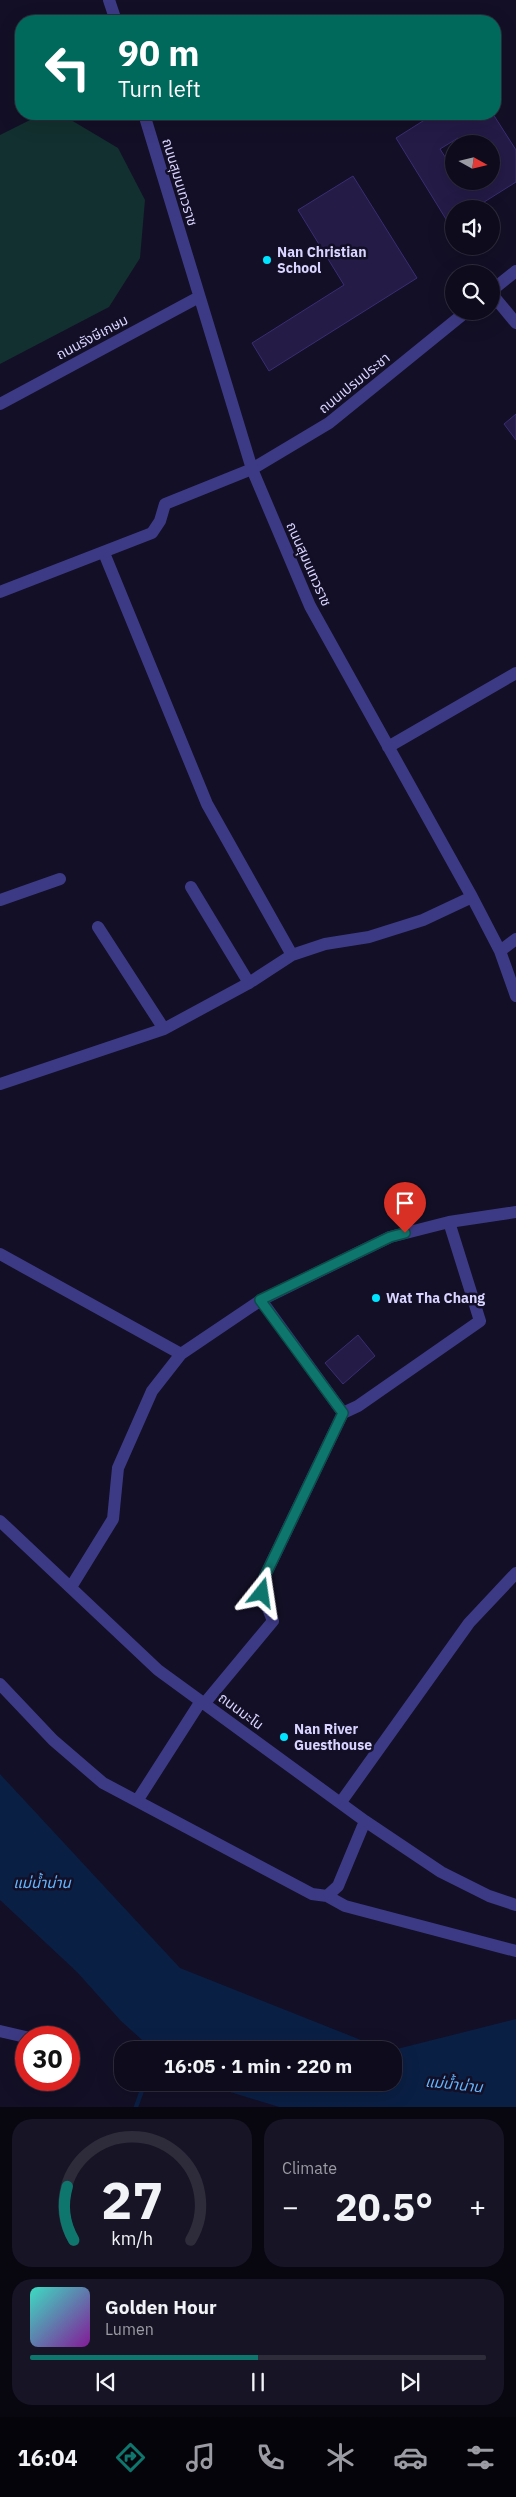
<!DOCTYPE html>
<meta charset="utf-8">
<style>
body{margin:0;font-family:"IBM Plex Sans","Noto Sans Thai",sans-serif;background:#171425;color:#f1f3f6;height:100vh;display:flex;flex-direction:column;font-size:19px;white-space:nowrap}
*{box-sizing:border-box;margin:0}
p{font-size:16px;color:#9b9ba3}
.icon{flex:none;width:28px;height:28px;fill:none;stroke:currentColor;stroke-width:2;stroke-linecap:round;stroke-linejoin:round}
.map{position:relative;height:2107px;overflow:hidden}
.panel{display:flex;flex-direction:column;gap:12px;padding:12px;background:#08060f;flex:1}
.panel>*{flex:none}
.top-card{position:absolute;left:15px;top:15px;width:486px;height:105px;border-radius:20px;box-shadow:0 5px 20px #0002,0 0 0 1px #2e2b3b;background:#00695c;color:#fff;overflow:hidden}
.needle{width:32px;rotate:98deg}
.tools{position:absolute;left:445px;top:135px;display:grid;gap:10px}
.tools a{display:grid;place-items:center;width:55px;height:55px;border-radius:50%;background:#0e0b1c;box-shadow:0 5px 20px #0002,0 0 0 1px #2e2b3b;font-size:25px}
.speed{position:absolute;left:15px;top:2026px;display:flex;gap:10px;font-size:25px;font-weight:700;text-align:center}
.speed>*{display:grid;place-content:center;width:65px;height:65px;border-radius:50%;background:#0e0b1c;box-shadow:0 5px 20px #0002,0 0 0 1px #2e2b3b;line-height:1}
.speed .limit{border:8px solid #d22;background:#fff;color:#111}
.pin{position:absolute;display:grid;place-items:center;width:42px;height:42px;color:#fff;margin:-51px -21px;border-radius:50% 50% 50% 0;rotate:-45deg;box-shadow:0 0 5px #0007}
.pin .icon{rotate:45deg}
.me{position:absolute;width:55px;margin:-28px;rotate:15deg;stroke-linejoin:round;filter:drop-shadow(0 0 4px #0008)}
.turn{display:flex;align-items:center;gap:18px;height:105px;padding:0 20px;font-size:22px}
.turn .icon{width:65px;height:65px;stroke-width:2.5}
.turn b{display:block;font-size:35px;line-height:42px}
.big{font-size:38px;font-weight:700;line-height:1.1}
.panel .widget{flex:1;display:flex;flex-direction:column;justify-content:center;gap:8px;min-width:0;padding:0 18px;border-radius:20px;background:#171425}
.panel .dial{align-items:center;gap:0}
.dial svg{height:130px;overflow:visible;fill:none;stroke:#2e2b3b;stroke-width:7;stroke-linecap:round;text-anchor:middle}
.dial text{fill:#f1f3f6;stroke:none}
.song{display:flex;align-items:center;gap:15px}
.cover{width:60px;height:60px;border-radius:8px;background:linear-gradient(135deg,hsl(170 70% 55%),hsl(290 70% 35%))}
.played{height:5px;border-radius:2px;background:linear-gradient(90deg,#0f766e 50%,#2e2b3b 50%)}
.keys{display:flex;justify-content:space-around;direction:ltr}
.heat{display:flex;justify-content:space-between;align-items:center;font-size:28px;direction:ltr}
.panel .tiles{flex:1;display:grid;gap:12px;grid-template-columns:1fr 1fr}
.widget:last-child{grid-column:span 2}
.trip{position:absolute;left:114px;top:2041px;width:288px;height:50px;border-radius:20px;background:#0e0b1c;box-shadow:0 5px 20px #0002,0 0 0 1px #2e2b3b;font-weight:700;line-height:50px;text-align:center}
.tab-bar{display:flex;height:80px;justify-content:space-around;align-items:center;background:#06040b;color:#9b9ba3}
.tab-bar .icon{width:35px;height:35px}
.tab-bar .active{color:#0f766e}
.tab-bar b{font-size:22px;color:#f1f3f6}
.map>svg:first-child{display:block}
.green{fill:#12302f}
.water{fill:#0a1f44}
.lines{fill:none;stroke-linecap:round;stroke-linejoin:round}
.stream{stroke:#0a1f44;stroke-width:4.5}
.building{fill:#241b47;stroke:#3b2d73;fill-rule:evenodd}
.minor{stroke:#3d3a85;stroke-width:12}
.route-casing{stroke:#0a4d48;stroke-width:12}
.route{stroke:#0f766e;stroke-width:9}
.poi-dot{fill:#00e5ff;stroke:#130f26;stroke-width:2}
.labels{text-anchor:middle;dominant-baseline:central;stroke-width:5;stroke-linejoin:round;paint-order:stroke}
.street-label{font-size:14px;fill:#d9d4ff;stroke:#130f26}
.poi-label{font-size:14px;font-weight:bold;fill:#d9d4ff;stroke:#130f26;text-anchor:start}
.water-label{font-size:15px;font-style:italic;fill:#62b6ff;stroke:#130f26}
</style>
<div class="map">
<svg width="516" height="2107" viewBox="0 0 516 2107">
<rect width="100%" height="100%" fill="#130f26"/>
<path class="green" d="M38 116 66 117 118 148 145 200 140 258 109 307 0 364V135Z"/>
<path class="water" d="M0 1774 180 1968 386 2050 151 2048 121 2021 77 1972 0 1900Z
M516 2019V2107H279L230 2092 212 2083 392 2082 393 2050Z"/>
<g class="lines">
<path class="stream" d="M136 2107 145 2082"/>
</g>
<path class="building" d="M434 114H493L516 150V182L473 209H454V221L449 224 396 138ZM458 138 462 144H491V181H454V171L440 149Z
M353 176 417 278 269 371 252 343 344 285 298 210Z
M516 414V440L504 424Z
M358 1335 375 1356 343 1384 325 1363Z"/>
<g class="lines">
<path class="minor" d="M109 0 116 21
M144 114 252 469 310 606 472 897 500 951 516 996
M491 291 516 271
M491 293 516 323
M0 404 199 297
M104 553 207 804 292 955
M0 592 152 533 160 521 165 504 252 469 329 423 467 311
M388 747 516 673
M191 887 249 983
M0 900 60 879
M98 927 164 1029
M500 951 516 939
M0 1084 164 1029 249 983 292 955 325 944 369 937 423 920 472 897
M0 1254 181 1354
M261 1300 343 1413
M0 1521 158 1670 365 1821 441 1872 489 1896 516 1905
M71 1587 113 1519 118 1468 152 1391 181 1354 261 1300 390 1237 449 1222 516 1212
M0 1684 53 1740 103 1783 312 1894 327 1896 338 1886 365 1821
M204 1704 273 1621 262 1593 264 1578 343 1413 358 1406 480 1321 449 1222
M137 1801 201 1701
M341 1802 469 1623 516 1573
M327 1896 345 1906 516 1951
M0 2031 30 2038
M69 2049 73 2050"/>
</g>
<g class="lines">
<g class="route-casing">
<path id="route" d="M262 1593 264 1578 343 1413 260 1300 390 1237 405 1233"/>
</g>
<use href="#route" class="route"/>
</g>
<g class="poi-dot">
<circle cx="267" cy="260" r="5"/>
<circle cx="376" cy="1298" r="5"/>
<circle cx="284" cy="1737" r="5"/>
</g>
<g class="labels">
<g class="street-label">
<text transform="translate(180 182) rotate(73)">ถนนสุมนเทวราช</text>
<text transform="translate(92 337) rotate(-28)">ถนนรังษีเกษม</text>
<text transform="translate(354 383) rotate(-39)">ถนนเปรมประชา</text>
<text transform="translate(309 564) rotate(66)">ถนนสุมนเทวราช</text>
<text transform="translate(241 1711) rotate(36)">ถนนมะโน</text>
</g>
<g class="poi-label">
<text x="277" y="252">Nan Christian<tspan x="277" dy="16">School</tspan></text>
<text x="386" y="1298">Wat Tha Chang</text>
<text x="294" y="1729">Nan River<tspan x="294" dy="16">Guesthouse</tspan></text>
</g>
<g class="water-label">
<text x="42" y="1882">แม่น้ำน่าน</text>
<text transform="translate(454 2084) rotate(6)">แม่น้ำน่าน</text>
</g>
</g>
</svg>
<div class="tools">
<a><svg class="needle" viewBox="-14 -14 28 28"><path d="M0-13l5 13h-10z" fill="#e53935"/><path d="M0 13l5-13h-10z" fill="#9b9ba3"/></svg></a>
<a><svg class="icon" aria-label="sound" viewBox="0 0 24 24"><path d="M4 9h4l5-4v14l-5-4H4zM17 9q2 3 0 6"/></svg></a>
<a><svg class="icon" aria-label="search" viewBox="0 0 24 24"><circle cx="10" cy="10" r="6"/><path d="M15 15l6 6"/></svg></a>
</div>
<div class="speed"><div class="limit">30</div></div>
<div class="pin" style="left:405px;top:1233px;background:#d93025"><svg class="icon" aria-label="arrive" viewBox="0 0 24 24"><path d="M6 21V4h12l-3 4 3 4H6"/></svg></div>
<svg class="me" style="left:262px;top:1593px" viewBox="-20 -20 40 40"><path d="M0-17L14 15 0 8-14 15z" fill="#0f766e" stroke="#fff" stroke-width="4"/></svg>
<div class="trip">16:05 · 1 min · 220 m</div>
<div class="top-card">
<div class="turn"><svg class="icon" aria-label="left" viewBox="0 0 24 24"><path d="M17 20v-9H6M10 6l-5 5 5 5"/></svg><div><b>90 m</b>Turn left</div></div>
</div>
</div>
<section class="panel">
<div class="tiles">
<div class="widget dial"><svg viewBox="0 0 100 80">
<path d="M14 69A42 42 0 1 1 86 69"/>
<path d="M14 69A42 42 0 0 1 10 36" stroke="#0f766e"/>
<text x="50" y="56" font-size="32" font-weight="700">27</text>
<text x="50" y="72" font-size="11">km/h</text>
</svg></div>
<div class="widget"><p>Climate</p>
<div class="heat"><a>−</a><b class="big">20.5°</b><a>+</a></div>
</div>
<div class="widget">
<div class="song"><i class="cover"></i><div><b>Golden Hour</b><p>Lumen</p></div></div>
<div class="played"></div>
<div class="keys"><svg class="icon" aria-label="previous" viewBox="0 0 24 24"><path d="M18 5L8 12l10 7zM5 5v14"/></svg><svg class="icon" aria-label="pause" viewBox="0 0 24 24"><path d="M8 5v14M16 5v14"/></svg><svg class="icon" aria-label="next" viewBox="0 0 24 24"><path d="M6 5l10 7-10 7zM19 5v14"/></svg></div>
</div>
</div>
</section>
<nav class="tab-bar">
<b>16:04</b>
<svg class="icon active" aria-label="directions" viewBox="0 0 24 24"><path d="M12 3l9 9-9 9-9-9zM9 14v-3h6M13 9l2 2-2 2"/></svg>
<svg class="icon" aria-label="music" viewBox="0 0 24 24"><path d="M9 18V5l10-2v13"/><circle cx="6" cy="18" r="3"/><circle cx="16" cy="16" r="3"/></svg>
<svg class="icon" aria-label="phone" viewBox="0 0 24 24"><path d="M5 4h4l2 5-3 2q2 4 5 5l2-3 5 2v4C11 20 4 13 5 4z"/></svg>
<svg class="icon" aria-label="climate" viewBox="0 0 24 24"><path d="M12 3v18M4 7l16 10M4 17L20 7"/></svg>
<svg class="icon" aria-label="car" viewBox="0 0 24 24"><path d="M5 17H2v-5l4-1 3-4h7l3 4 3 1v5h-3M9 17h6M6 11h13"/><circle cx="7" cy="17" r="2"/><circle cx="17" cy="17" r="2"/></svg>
<svg class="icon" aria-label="filters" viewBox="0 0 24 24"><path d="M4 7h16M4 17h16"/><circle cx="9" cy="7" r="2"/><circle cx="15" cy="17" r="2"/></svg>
</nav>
